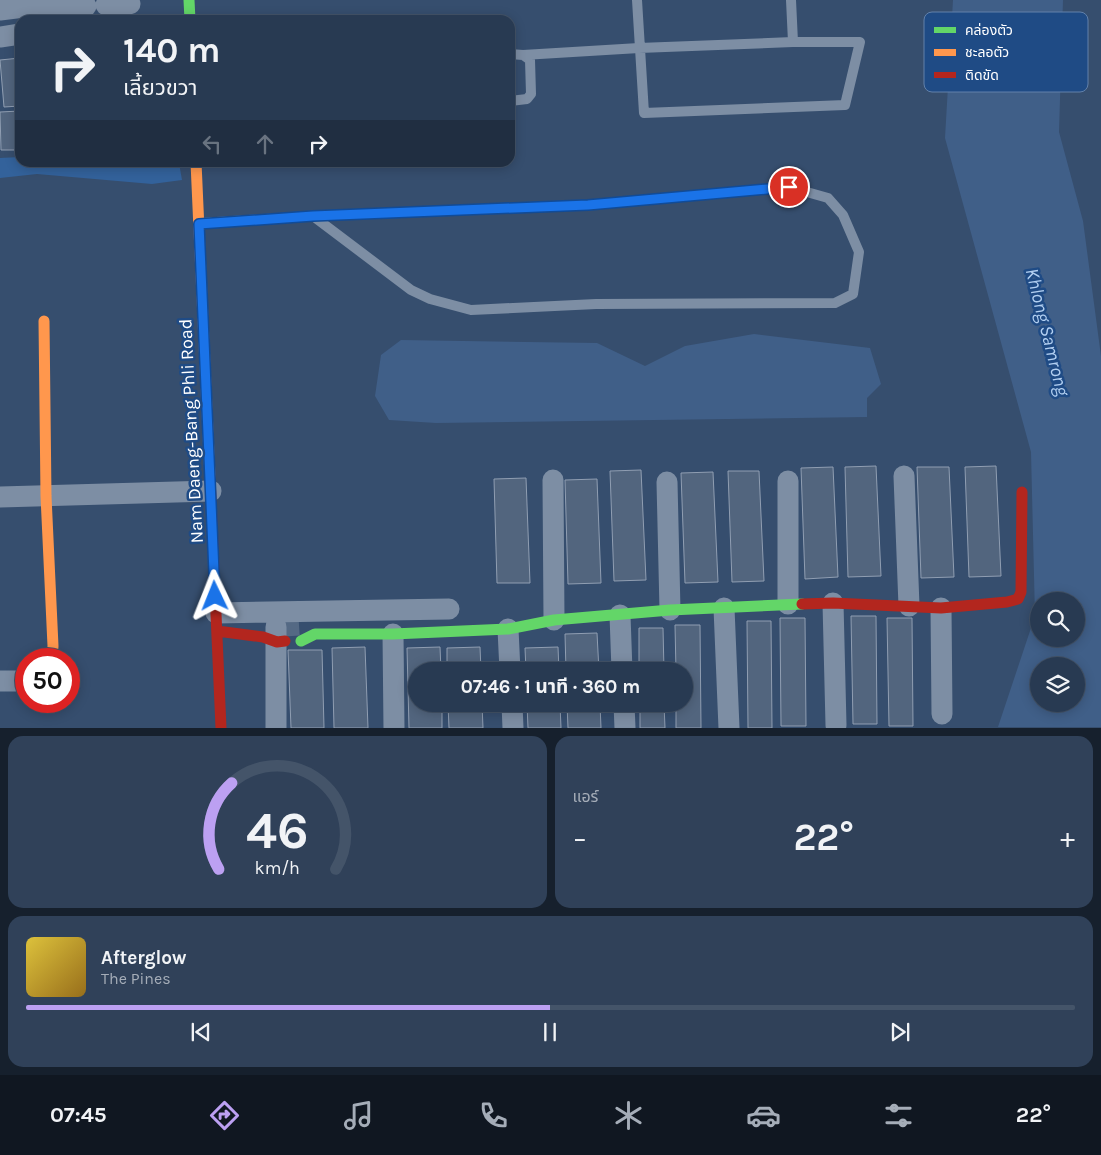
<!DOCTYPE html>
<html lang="th">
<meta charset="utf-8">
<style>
body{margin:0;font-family:Karla,"Noto Sans Thai",sans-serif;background:#304159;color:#f1f3f6;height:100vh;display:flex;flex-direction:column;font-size:19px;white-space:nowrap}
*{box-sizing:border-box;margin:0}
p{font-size:16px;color:#a5adb8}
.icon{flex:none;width:28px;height:28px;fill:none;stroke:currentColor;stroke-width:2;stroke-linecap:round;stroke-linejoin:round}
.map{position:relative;height:728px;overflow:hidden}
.side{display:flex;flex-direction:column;gap:8px;padding:8px;background:#16202d;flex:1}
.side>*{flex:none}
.banner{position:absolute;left:15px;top:15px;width:500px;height:152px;border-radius:15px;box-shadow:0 2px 12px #0003,0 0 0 1px #445469;background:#283a52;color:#f1f3f6;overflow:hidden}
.fabs{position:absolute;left:1030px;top:592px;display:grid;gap:10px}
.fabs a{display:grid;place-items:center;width:55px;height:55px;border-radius:50%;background:#283a52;box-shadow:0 2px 12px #0003,0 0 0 1px #445469;font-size:25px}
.speed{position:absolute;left:15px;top:648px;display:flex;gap:10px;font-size:25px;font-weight:700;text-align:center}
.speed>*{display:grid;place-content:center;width:65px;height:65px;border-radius:50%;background:#283a52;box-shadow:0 2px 12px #0003,0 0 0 1px #445469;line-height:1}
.speed .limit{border:8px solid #d22;background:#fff;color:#111}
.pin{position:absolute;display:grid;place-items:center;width:42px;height:42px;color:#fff;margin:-21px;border:2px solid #fff;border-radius:50%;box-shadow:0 1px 5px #0007}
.me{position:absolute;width:55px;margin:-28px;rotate:358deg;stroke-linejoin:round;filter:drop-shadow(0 0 4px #0008)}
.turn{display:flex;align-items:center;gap:18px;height:105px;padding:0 25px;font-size:22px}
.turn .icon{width:65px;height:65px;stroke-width:2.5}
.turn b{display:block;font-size:35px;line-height:42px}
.lanes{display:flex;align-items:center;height:48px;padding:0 25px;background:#0003;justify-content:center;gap:25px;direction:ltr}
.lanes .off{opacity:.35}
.big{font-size:38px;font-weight:700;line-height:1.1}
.side .card{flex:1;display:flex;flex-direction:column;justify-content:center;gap:8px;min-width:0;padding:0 18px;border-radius:15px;background:#304159}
.side .dial{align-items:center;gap:0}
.dial svg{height:130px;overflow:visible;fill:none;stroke:#445469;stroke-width:7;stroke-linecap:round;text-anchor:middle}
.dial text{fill:#f1f3f6;stroke:none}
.song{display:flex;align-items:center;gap:15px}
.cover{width:60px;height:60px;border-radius:8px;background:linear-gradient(135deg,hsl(50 70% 55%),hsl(40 70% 35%))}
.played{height:5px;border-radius:2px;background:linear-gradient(90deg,#bca0f2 50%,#445469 50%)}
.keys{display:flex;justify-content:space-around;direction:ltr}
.heat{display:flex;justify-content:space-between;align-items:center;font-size:28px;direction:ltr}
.side .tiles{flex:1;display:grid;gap:8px;grid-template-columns:1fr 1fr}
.card:last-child{grid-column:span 2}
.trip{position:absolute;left:408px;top:662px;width:285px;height:50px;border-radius:25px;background:#283a52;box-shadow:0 2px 12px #0003,0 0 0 1px #445469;font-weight:700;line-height:50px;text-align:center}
.tabs{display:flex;height:80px;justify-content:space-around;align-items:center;background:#101721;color:#a5adb8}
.tabs .icon{width:35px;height:35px}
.tabs .on{color:#bca0f2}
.tabs b{font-size:22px;color:#f1f3f6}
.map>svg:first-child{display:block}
.green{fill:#33629b}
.water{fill:#405f88;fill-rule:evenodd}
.building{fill:#52657e;stroke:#909eb2}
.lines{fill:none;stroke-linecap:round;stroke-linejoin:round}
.street-tunnel{stroke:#546984;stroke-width:21;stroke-dasharray:21 11;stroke-linecap:butt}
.lane{stroke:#7d8ea4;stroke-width:10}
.street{stroke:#7d8ea4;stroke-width:21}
.fast{stroke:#63d668;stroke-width:11}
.slow{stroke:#ff974d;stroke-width:11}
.jam{stroke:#b3261e;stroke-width:11}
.route-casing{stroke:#114b97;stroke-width:12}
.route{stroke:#1a73e8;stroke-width:9}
.labels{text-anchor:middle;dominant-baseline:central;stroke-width:5;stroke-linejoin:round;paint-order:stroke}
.street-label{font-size:18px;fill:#fff;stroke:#1f4b85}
.water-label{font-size:19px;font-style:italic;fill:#b2cff1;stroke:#1f4b85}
.key{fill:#1f4b85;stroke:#6281aa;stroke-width:1}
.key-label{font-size:14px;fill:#fff}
</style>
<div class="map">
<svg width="1101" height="728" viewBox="0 0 1101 728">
<rect width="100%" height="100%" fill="#364e6e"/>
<path class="green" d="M20 157V162L179 163 182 180 152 184 37 174 0 178V158Z"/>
<path class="water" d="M953 0H1063L1059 132 1083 221 1101 356V727H998L1035 616 1031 452 945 138ZM1039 601H1076V639H1039ZM1039 666H1076V704H1039Z
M754 334 870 348 881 384 867 398V417L436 423 389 420 375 396 381 355 401 340 597 343 645 366 685 346Z"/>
<path class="building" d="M20 58V106L4 107 0 60Z
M20 111V150H1L0 112Z
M876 466 881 576 848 577 845 467Z
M996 466 1001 576 969 577 965 467Z
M833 467 838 577 805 579 801 468Z
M917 467H949L954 577 921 578Z
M641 470 646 580 614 581 610 471Z
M728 471H759L764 581 732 582Z
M713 472 718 582 685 583 681 473Z
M526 478 530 583H497L494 479Z
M597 479 601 583 568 584 565 480Z
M851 616H876L877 724H853Z
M780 618H805L806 726H781Z
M887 618H912L913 726H889Z
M747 621H771L772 728H748Z
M675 625H700L701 728H676V704H684V671H676Z
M639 628H663L664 671H639Z
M597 633 599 671H566L565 634Z
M365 647 368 728H334L332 648Z
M440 647 441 671H416V704H442V728H409L407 648Z
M480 647 481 671H447V648Z
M558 647 559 671H526L525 648Z
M288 650H322L324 728H291Z
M448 704H482L483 728H449Z
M527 704H560L561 728H528Z
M567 704H600L601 728H568Z
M640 704H664L665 728H640Z"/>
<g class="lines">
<path class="street-tunnel" d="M284 626 299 625"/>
<path class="lane" d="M637 0 644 113 845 105 860 42H793L791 0
M510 54 523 55 530 60 531 94 527 99 510 101
M523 55 639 48 793 42
M201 223 313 216 411 290 430 299 471 310 596 304 835 303 853 294 859 252 843 215 828 198 789 187 588 205 313 216"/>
<path class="street" d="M106 5 130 4
M0 10 32 6H86
M0 37 20 34
M904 476 909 606
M553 480 554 620
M788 481V604
M667 482 670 610
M0 497 211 491
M833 603 836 725
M724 608 729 728
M941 608 942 714
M216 613 449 609
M620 615 622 671
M508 629 510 671
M393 634 394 728
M0 681H26
M512 704 513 728
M624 704 625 728
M276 728V627"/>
<path class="fast" d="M189 0 190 20
M301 641 315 634H393L508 629 554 620 670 610 802 604"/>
<path class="slow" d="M196 162 210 477
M44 321 46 496 53 646 52 659"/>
<path class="jam" d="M210 477 221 728
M802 604 833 603 941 608 1007 602 1018 599 1021 592 1022 492
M217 631 263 637 277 642 285 641"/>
</g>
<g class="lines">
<g class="route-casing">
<path id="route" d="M215 596 199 224 313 216 588 205 789 187"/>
</g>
<use href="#route" class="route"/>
</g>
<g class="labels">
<g class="street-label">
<text transform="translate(191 431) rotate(-93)">Nam Daeng-Bang Phli Road</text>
</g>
<g class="water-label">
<text transform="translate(1047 332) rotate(76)">Khlong Samrong</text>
</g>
</g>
<rect x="924" y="12" width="164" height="80" rx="8" class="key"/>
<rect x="934" y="27" width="22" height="6" fill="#63d668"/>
<rect x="934" y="49" width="22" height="7" fill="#ff974d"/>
<rect x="934" y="72" width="22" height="6" fill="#b3261e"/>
<g class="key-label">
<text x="965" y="35">คล่องตัว</text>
<text x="965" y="57">ชะลอตัว</text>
<text x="965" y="80">ติดขัด</text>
</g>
</svg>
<div class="fabs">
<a><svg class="icon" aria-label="search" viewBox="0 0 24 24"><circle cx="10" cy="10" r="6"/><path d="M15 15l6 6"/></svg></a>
<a><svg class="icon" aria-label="layers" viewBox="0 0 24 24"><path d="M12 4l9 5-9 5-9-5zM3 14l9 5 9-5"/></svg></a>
</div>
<div class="speed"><div class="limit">50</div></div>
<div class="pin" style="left:789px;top:187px;background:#d93025"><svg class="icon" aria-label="arrive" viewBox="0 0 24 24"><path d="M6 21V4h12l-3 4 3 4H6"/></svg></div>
<svg class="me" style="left:215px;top:596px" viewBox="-20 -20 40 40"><path d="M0-17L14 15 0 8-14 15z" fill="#1a73e8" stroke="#fff" stroke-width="4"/></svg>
<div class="trip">07:46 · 1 นาที · 360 m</div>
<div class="banner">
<div class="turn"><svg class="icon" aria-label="right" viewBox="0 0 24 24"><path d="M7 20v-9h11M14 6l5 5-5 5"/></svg><div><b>140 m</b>เลี้ยวขวา</div></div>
<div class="lanes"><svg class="icon off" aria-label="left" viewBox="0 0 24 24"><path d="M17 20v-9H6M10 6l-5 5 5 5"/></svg><svg class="icon off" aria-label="ahead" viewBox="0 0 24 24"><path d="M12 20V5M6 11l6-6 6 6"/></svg><svg class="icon" aria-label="right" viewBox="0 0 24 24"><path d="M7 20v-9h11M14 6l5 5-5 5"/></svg></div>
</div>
</div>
<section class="side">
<div class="tiles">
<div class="card dial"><svg viewBox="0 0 100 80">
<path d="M14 69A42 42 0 1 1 86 69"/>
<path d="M14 69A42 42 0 0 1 22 16" stroke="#bca0f2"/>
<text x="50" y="56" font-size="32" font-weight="700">46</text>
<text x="50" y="72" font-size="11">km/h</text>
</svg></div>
<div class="card"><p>แอร์</p>
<div class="heat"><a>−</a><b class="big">22°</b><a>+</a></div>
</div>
<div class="card">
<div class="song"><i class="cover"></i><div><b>Afterglow</b><p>The Pines</p></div></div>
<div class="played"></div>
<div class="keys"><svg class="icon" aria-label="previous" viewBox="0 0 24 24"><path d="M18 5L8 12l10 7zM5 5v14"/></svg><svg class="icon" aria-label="pause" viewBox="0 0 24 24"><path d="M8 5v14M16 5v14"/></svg><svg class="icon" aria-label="next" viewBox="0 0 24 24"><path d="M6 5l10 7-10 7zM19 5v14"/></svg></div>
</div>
</div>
</section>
<nav class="tabs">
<b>07:45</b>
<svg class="icon on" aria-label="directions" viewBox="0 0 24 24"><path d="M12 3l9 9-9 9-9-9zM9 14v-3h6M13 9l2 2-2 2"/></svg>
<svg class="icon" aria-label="music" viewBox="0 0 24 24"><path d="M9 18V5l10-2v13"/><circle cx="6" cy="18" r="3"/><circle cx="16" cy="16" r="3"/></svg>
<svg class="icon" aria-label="phone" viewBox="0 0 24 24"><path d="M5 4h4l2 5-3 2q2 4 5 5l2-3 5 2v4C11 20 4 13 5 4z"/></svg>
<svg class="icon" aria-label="climate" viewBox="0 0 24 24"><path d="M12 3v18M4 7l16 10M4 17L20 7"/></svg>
<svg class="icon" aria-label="car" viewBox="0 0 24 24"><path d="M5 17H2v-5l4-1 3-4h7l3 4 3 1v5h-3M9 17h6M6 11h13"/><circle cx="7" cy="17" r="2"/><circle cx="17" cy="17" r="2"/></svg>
<svg class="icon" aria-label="filters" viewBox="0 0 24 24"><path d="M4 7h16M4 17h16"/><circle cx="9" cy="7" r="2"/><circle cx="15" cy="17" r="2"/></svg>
<b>22°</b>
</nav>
